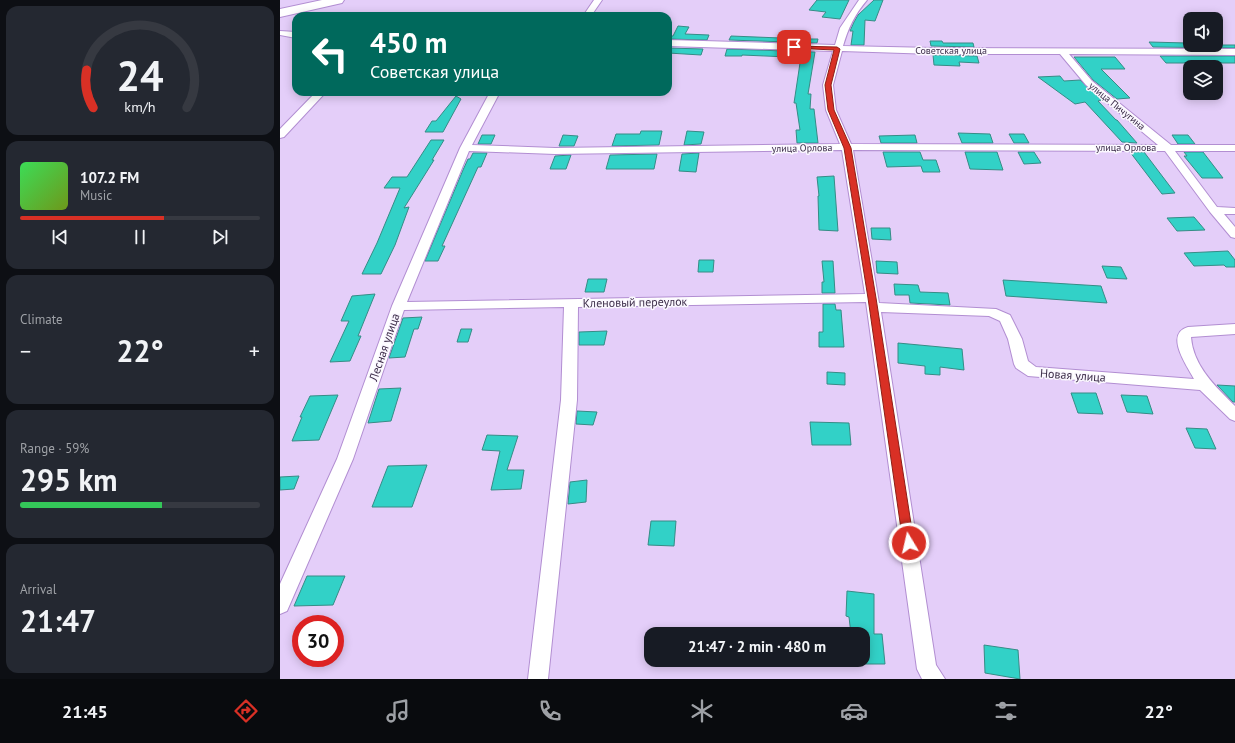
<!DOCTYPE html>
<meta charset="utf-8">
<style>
body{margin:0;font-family:"PT Sans",sans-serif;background:#242831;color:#f1f3f6;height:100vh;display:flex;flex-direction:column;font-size:15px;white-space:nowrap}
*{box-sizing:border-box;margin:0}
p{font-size:13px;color:#9ea1a6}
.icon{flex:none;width:22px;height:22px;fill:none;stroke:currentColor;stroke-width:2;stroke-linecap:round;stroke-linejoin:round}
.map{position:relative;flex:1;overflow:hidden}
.details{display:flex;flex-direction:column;gap:6px;padding:6px;background:#0d0f14;width:280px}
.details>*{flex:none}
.top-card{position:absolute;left:12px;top:12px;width:380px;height:84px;border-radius:12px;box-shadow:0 2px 10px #0003;background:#00695c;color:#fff;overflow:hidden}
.buttons{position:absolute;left:903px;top:12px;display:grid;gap:8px}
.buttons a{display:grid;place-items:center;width:40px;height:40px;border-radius:8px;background:#171b24;box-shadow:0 2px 10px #0003;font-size:20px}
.speed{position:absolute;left:12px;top:615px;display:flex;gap:8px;font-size:20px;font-weight:700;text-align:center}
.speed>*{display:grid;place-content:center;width:52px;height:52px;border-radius:50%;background:#171b24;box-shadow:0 2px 10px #0003;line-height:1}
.speed .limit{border:6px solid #d22;background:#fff;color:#111}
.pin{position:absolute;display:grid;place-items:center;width:34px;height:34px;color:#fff;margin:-17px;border-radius:8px;box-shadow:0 2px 6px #0006}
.me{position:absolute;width:44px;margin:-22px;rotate:351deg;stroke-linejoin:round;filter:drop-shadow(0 0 3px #0008)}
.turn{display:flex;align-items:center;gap:14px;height:84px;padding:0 12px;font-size:18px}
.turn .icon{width:52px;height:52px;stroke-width:2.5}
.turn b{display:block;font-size:28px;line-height:34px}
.big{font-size:30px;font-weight:700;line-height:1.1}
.details .widget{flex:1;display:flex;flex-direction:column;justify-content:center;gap:6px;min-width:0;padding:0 14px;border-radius:12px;background:#242831}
.details .dial{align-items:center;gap:0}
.dial svg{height:104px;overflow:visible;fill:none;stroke:#363941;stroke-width:7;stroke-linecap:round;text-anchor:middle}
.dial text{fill:#f1f3f6;stroke:none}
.song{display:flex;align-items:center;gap:12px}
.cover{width:48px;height:48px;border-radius:6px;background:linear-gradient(135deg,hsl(130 70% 55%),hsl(80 70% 35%))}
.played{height:4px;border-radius:2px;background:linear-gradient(90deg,#d93025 60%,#363941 60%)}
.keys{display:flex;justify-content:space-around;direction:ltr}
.heat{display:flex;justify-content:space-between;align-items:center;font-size:22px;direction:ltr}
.charge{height:6px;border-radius:3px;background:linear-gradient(90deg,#34c759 59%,#363941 0)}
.trip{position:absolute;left:364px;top:627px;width:226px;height:40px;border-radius:12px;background:#171b24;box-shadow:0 2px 10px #0003;font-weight:700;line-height:40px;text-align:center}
.tab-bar{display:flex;height:64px;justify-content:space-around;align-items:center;background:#090b0e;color:#9ea1a6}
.tab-bar .icon{width:28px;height:28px}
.tab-bar .active{color:#d93025}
.tab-bar b{font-size:18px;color:#f1f3f6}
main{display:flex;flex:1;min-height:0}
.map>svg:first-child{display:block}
.building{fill:#32d1c7;stroke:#368c86}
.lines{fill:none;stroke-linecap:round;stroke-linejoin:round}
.minor-casing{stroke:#b28ed2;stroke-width:2}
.trunk-casing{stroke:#b28ed2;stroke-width:2}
.minor{fill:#fff;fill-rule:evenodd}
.trunk{fill:#fff;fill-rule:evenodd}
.route{fill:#d93025;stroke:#8d1f18}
.labels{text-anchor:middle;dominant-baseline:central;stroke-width:3;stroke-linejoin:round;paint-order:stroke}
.far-street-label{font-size:10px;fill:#3d2e4a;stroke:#fbf8ff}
.street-label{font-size:12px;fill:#3d2e4a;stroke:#fbf8ff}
</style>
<main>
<section class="details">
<div class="widget dial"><svg viewBox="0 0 100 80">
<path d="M14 69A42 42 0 1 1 86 69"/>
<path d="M14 69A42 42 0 0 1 9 40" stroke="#d93025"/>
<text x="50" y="56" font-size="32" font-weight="700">24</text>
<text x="50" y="72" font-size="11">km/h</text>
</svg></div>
<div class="widget">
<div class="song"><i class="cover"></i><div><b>107.2 FM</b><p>Music</p></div></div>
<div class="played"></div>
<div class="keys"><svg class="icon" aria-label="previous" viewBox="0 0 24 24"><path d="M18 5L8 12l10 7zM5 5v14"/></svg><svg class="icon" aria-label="pause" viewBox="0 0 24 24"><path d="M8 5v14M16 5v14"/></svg><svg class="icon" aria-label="next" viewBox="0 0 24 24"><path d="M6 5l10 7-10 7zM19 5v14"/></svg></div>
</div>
<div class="widget"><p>Climate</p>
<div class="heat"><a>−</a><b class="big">22°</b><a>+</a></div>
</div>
<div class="widget"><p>Range · 59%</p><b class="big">295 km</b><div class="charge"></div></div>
<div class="widget"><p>Arrival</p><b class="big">21:47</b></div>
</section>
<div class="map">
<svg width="955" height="679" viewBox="0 0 955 679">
<rect width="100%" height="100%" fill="#e4cef9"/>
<path class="building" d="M537 0H569L560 19 542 17 546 12 529 10Z
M594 0H603L595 21 585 20 584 45H571L573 31H570L574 22 578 15Z
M398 26 409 27 405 34 429 35 427 40 388 39V36H393Z
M451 36 525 39H538L537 43 449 40Z
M650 41H662L663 43H693L694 47 651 46Z
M869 42 907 43 910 45H955V48L873 47Z
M388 48 423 49 421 55 388 53Z
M447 49 535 52 528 94H531L530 109H534L538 143H517L516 130H520L516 103H514L520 63 507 62 508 57 462 55V56H445Z
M653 55 697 56 699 63 679 62 680 66 654 65Z
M880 56H955V63H886Z
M794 57H835L845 69H821L850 98 837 99 813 80Z
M780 76 784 81 800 80 822 100 818 101 836 120H837L857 143 842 142 805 102 795 104 758 77Z
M176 96 181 99 163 132H145L152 121H156Z
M361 131H382L379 145 332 146 336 134H360Z
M407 131 424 132 421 144 404 145Z
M678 133 710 134 713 143H682Z
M729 134H744L749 143H734Z
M202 135H215L211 144H198Z
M283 135 298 136 294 146H279Z
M635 135 637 143H601L599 136Z
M892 135H908L915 144H898Z
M151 140H164L152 160H154L124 208 129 207 115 245 101 274H82L97 243 120 188H104L112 177H127Z
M603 152H640L643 160H656L660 172H643L641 166 607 167Z
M685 152H717L723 170 690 169Z
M738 152H754L761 163 744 164Z
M850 152H864L895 193 882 194Z
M904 152H923L943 178H922L904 156H907Z
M193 153H207L201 167H198L162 246H165L158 261H145L183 170 188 159H190Z
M419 153 416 172 399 171 402 154Z
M377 154 374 169H326L330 155Z
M291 155 286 169H270L275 156Z
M554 176 558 231 539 230 538 196H539L537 177Z
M914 217 925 230 897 231 887 218Z
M591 228H610L611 240 592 239Z
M948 251 955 260V267H946L944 265 914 266 904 253Z
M419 260H434L433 272H418Z
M542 261H553L555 293H542V282H544Z
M596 261 617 262 618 274 597 273Z
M822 266 841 267 847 279 827 278Z
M308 279H327L324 292H305Z
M723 280 821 286 827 303 726 296Z
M614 284 638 285 640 292 668 293 670 305 630 303 629 295H615Z
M95 294 78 336H81L70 361 50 362 69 321H61L72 296Z
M543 304H555L556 310H561L564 347H539V332H543Z
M142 317 138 329H134L125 357 109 358 123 318Z
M181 329H192L188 342H177Z
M327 331 324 345H299V332Z
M618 343 682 349 684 370 660 367V375L645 374V366L618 363Z
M547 372 565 373V385L547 384Z
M937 385 955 386V402H953Z
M121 388 111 421 88 423 99 389Z
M791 393H816L823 414 798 413Z
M58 395 39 440 12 441 22 417H20L30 396Z
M841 395 867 396 873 414 847 412Z
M297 411 317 412 313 425 296 424Z
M530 422 569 423 571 445H532Z
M906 428 927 429 936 449 915 448Z
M207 435 238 436 227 470H244L241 489 211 490 220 451 202 450Z
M147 465 132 507H92L108 466Z
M19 476 14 489 0 490V477Z
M307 480 306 502 288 504 290 482Z
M371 521H396L394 546 368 545Z
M27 576H65L53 605 14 606Z
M567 591 594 594V634H602L605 664H583V634H571L569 617 566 616Z
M704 645 738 650 740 679 705 673Z"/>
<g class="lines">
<g class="minor-casing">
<path id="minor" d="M314 0H322L311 16H303Z
M579 0H587C575 14 568 28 563 46L654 48 955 49V55L789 54 812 81 891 145H955V151H895L937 207 955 208V214H944L955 227V238L951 237 930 212 885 151 573 150 599 303 716 309 730 315 742 339 748 361 756 367 914 379C907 366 884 334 908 327L955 324V334L911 337C913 366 936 387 955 406V421L950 419 920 390 748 376 736 368 734 364 728 339 720 321 709 316 601 312 656 665 665 679H642L637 669 586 302 298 307 297 400 268 679H248L281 400 284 307 124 310 73 459 7 611 0 614V584L57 459 112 306 180 148 210 92H220L192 145 275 148 560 144 546 110 543 85 553 51 388 46V40L555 45 560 28ZM562 51 654 54H780L806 85 878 145 571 144 556 110 553 85ZM562 150 585 294 127 302 189 151 275 154Z
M0 31 16 32V38L0 35Z
M36 92H46L4 137 0 138V129Z"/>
</g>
<g class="trunk-casing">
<path id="trunk" d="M42 0H64L62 3 0 17V9Z"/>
</g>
<use href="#minor" class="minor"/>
<use href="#trunk" class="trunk"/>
</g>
<path class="route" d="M514 46 557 47 560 49 551 85 554 110 571 148 596 298 634 543 633 547 629 548 625 547 623 543 588 298 564 148 548 110 545 85 554 50 512 48V46Z"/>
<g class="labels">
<g class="far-street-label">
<text x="671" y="50">Советская улица</text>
<text transform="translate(837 106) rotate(39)">улица Пичугина</text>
<text x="846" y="147">улица Орлова</text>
<text transform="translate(522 148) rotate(-1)">улица Орлова</text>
</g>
<g class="street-label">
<text transform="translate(355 302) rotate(-1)">Кленовый переулок</text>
<text transform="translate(104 347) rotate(-71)">Лесная улица</text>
<text transform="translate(793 375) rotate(4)">Новая улица</text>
</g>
</g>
</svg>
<div class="buttons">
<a><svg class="icon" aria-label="sound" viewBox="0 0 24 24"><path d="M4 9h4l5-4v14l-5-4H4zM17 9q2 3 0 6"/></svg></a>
<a><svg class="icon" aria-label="layers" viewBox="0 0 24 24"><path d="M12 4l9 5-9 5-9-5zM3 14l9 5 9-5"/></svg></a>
</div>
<div class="speed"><div class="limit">30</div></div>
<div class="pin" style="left:514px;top:47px;background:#d93025"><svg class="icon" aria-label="arrive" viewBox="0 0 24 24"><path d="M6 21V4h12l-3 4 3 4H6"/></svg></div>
<svg class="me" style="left:629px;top:543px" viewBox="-20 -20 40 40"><circle r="17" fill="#d93025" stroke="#fff" stroke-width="3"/><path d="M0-11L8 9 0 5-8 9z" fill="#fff"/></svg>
<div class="trip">21:47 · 2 min · 480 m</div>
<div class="top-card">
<div class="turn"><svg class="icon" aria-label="left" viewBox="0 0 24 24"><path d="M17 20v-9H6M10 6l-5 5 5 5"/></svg><div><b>450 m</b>Советская улица</div></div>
</div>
</div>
</main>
<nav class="tab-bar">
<b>21:45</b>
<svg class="icon active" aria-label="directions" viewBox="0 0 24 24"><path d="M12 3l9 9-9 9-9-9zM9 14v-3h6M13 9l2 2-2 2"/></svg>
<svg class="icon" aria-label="music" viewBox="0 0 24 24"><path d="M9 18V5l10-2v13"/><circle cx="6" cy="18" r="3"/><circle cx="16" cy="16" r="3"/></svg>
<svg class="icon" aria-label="phone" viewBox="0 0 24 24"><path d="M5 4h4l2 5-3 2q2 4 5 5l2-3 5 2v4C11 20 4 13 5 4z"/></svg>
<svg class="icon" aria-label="climate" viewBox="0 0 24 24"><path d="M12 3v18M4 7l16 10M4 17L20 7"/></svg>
<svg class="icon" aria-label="car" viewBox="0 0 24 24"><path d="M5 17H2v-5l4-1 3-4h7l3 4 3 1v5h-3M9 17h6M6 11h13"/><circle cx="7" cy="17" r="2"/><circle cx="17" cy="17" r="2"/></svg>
<svg class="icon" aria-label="filters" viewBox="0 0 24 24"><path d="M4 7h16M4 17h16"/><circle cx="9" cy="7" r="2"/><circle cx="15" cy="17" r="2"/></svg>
<b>22°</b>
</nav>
